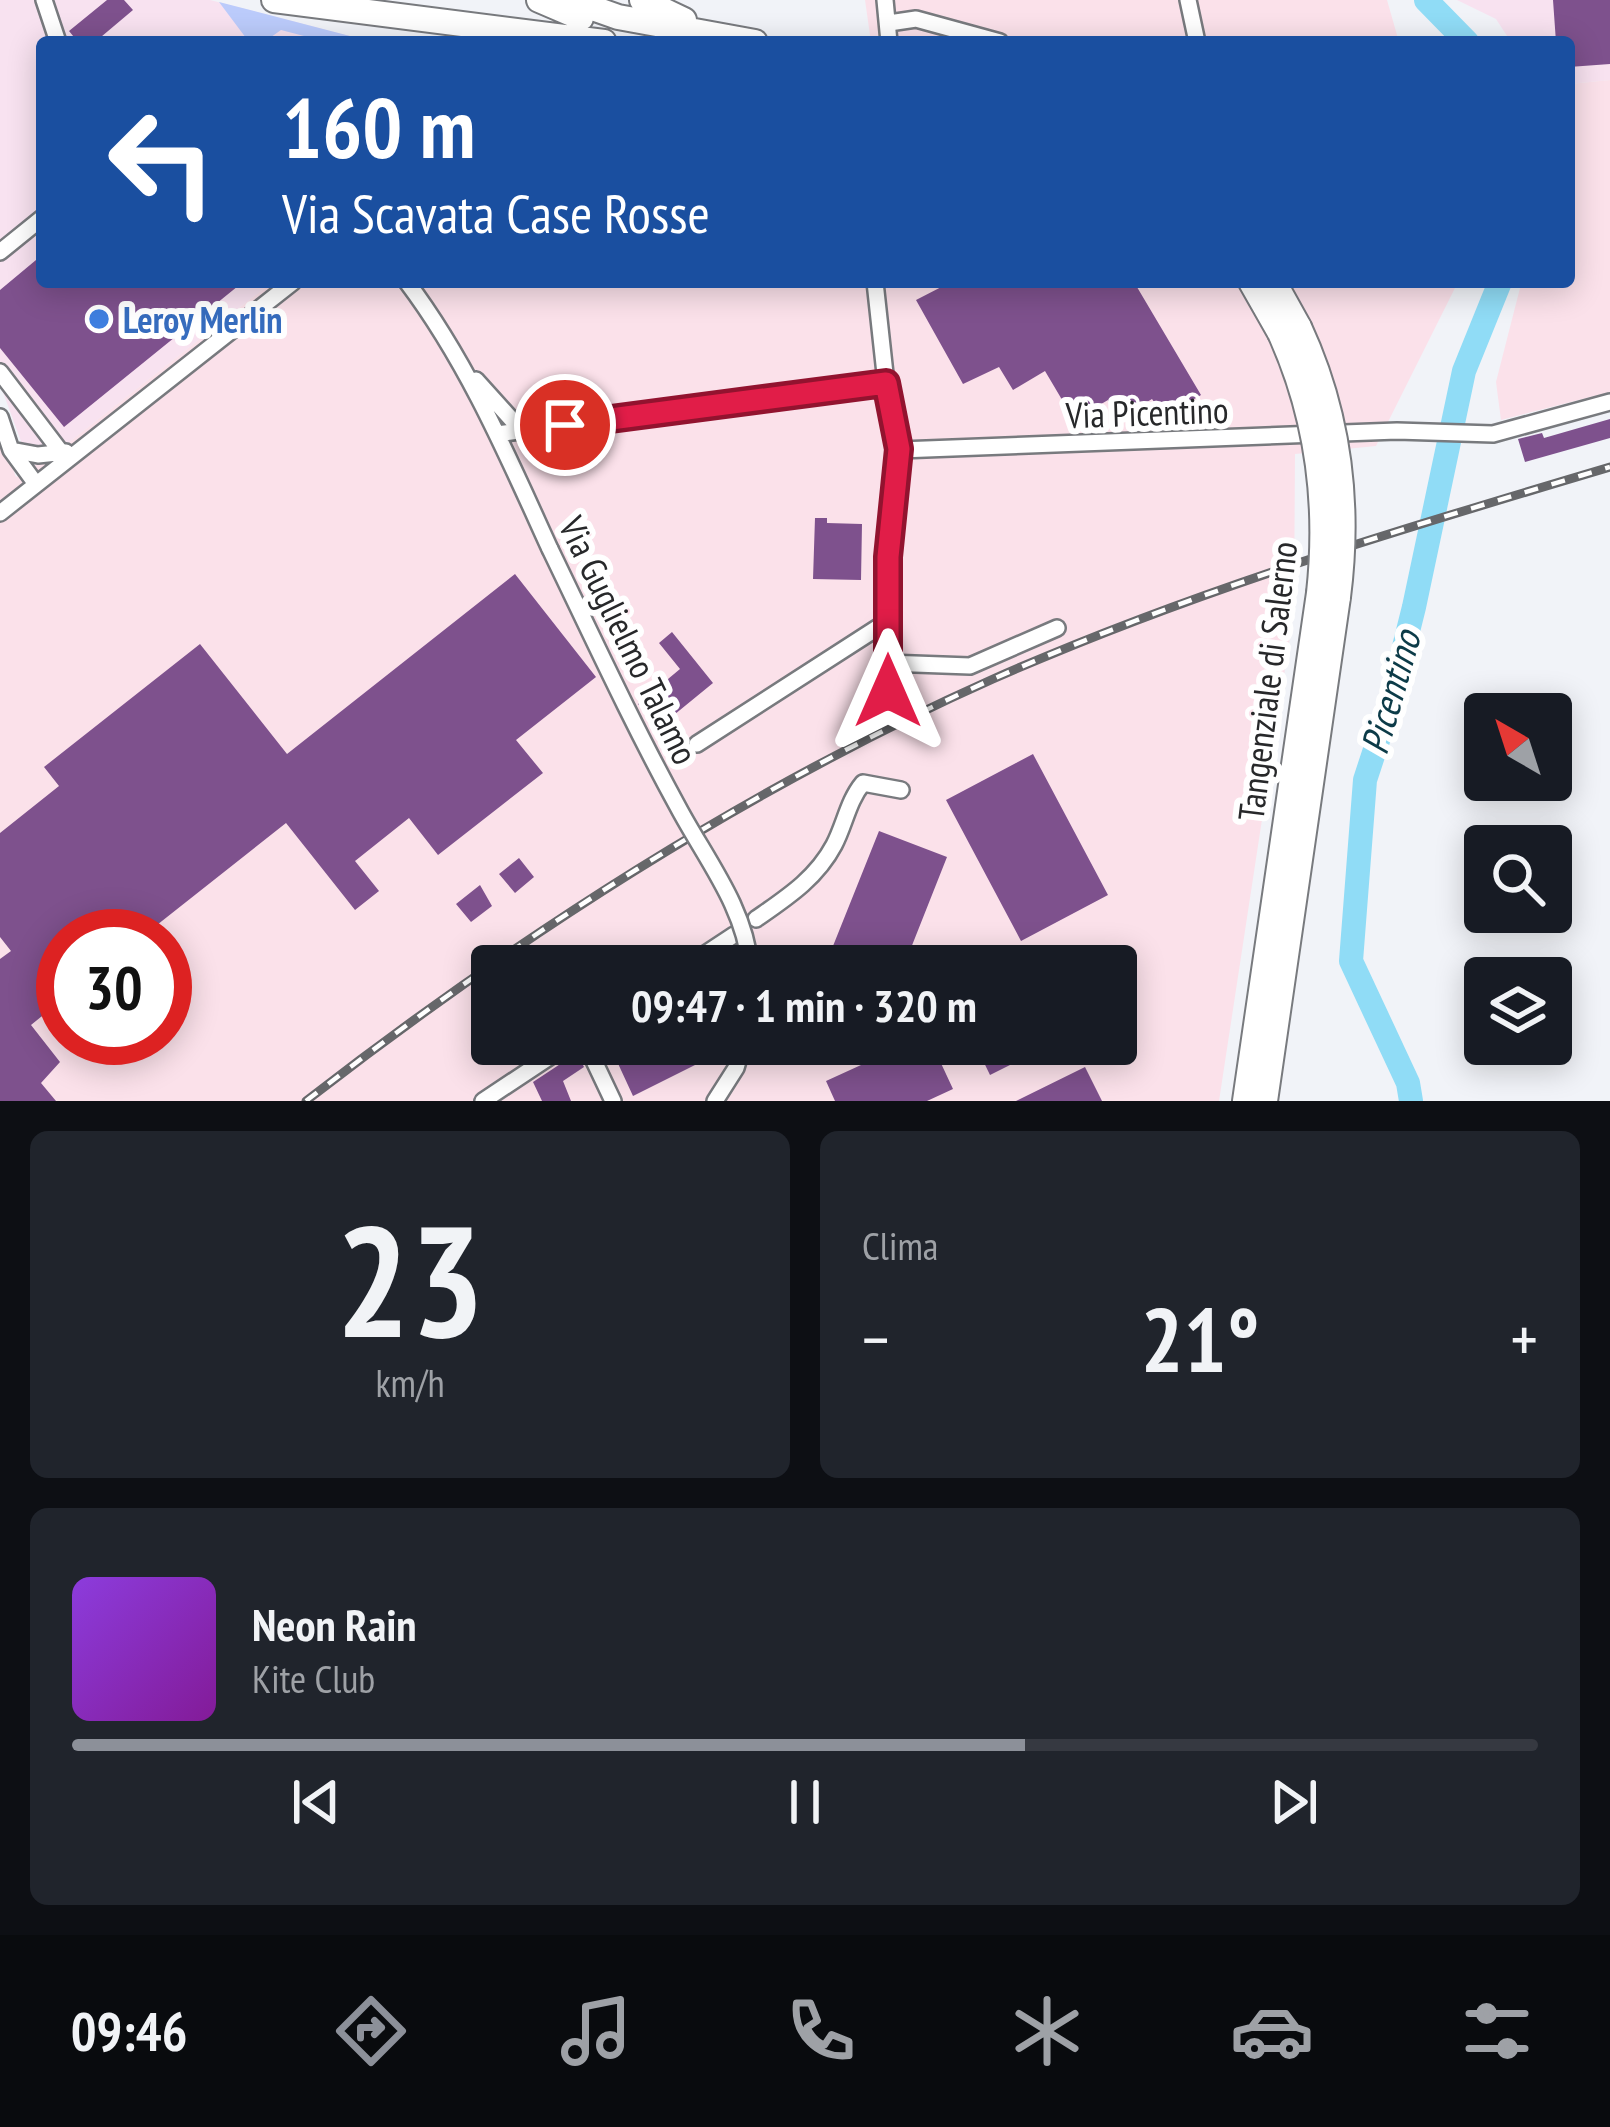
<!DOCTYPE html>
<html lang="it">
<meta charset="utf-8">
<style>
body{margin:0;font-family:"PT Sans Narrow",sans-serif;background:#20242c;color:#f1f3f6;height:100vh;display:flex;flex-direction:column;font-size:45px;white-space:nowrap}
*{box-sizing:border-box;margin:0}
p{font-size:39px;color:#9ea1a6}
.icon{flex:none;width:66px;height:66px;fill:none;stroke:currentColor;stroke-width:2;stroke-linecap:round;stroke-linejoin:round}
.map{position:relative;height:1101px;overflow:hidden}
.side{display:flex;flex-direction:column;gap:30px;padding:30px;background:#0d0f14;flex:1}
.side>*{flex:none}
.guide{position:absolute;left:36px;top:36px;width:1539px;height:252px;border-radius:12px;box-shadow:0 6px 30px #0003;background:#1a4fa0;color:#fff;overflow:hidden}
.needle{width:78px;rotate:321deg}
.buttons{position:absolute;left:1464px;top:693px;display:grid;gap:24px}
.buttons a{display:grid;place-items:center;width:108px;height:108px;border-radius:12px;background:#171b24;box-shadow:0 6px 30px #0003;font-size:60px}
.speed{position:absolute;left:36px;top:909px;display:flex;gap:24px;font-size:60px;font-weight:700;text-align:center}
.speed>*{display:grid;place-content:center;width:156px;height:156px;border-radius:50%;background:#171b24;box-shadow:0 6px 30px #0003;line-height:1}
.speed .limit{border:18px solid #d22;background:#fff;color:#111}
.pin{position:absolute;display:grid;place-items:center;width:102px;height:102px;color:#fff;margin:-51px;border:6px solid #fff;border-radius:50%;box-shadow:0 3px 12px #0007}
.me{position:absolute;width:132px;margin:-66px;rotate:0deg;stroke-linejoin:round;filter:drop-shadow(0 0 9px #0008)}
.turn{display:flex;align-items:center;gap:42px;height:252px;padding:0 48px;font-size:54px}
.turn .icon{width:156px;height:156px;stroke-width:2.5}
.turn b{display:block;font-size:84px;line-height:102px}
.big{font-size:90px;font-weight:600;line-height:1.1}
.side .card{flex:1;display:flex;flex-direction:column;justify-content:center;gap:18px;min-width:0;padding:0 42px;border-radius:18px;background:#20242c}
.side .dial{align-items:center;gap:0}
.dial b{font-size:156px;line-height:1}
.song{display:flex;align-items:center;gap:36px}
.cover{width:144px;height:144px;border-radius:18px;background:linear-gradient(135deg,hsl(270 70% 55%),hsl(290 70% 35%))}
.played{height:12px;border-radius:6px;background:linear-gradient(90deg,#8c9099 65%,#363941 65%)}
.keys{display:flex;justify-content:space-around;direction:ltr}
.heat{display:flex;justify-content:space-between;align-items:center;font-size:66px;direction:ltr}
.side .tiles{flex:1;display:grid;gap:30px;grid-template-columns:1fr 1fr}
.card:last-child{grid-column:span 2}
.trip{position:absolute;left:471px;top:945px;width:666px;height:120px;border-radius:12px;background:#171b24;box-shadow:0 6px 30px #0003;font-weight:600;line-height:120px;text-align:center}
.tabs{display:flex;height:192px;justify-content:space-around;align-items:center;background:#090b0e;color:#9ea1a6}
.tabs .icon{width:84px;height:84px}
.tabs .selected{color:#8c9099}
.tabs b{font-size:54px;color:#f1f3f6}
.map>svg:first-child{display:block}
.commercial{fill:#f8e2f0}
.industrial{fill:#fbe1ea;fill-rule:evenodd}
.green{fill:#bbcbfb}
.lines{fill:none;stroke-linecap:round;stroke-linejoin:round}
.river{stroke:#90dcf6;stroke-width:24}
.building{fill:#7e518d}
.minor-casing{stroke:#787a7e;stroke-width:20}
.highway-casing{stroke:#787a7e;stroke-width:28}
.minor{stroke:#fff;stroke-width:15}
.highway{stroke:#fff;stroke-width:24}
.rail-casing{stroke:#66676a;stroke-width:9}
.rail{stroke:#fff;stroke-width:4.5;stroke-dasharray:14;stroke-linecap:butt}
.minor-bridge-casing{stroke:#787a7e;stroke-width:20;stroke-linecap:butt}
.highway-bridge-casing{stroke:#787a7e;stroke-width:28;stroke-linecap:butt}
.minor-bridge{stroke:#fff;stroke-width:15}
.highway-bridge{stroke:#fff;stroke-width:24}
.route-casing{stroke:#92132f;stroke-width:30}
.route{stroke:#e11d48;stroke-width:21}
.shop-dot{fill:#3f7fe0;stroke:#fff;stroke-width:4.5}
.labels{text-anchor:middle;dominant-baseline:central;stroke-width:12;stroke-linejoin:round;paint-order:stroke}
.shop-label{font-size:36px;font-weight:bold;fill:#366cbe;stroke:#fff;text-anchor:start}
.street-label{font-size:36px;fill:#27282a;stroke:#fff}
.water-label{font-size:39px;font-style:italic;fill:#0c3b48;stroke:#fff}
</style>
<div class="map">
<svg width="1610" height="1101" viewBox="0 0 1610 1101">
<rect width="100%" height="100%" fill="#f1f3f8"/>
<path class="commercial" d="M0 0H210L373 42H42V282H272L59 450 22 444 0 384Z
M1457 0H1610V80L1569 84V42H1511L1496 19Z"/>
<path class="industrial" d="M865 0H1387L1399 42H871Z
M1610 80V392L1501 420 1496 382 1520 288 1523 282H1569V84Z
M272 282H1458L1376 446 1295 454 1294 610 1219 1101H0V434L16 477 59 450ZM63 936H165V1038H63ZM492 966H1116V1044H492Z"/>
<path class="green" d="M219 2 373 42H327L281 30 264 42H249Z"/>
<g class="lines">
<path class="river" d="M1426 0 1467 42
M1411 1101 1408 1083 1351 961 1365 780 1389 707 1414 607 1464 371 1500 282"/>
</g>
<path class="building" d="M107 0H124L133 10 95 42H78L69 31Z
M1553 0H1610V64L1569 67V42H1556Z
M42 255V282H243L64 427 0 348V290Z
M951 282H1134L1201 395 1164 417 1152 399 1119 419 1108 400 1074 420 1045 371 1013 390 999 367 963 384 916 300Z
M1610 419V438L1525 462 1518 439 1542 433 1544 438Z
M815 518H827V523L862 524 861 580 813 579Z
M515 574 596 677 516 740 543 773 438 855 409 818 355 861 379 891 355 910 286 823 143 936H63V999L31 1025 60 1062 41 1083 56 1101H0V959L11 951 0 937V833L59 786 44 767 200 644 287 754Z
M672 632 713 683 658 728 638 704 680 669 659 643Z
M1033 754 1108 895 1021 941 946 800Z
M879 831 947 857 909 953 905 951 899 966H825Z
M519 858 534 877 515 893 499 874Z
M480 885 492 906 471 922 456 904Z
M609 1044H696L705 1060 633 1096Z
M907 1044H932L953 1089 927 1101H835L826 1081Z
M975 1044H1052L990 1075Z
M577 1053 584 1067 563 1081 571 1101H542L533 1082Z
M1085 1067 1102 1101H1016Z"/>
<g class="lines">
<g class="minor-casing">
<path id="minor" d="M44 0 58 42
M885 0 889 42
M1188 0 1197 42
M889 23 916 19 1000 42
M0 252 42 218
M407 282C468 363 508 457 550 549
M875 282 886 383 900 450 888 557V691
M0 372 67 460
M476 380 522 431
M0 417 11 450 36 484
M497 434 886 383
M11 450 38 455 66 452
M900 450 1397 431 1493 434 1610 402
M0 513 293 282
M887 663 970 666 1057 628
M697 744 888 621
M756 919C786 898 816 879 834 845 845 824 848 801 863 783L901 790
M687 966 734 935
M586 1044 613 1101
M483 1101 569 1044
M715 1101 736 1068 743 1044"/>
</g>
<g class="highway-casing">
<path id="highway" d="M274 0 604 42
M539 0 581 18
M570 0 618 17 755 42
M642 0 684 20
M1251 282 1280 333
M1274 282 1299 327
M1245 1101 1319 593
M1265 1101 1338 597"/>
</g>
<use href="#minor" class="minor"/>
<use href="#highway" class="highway"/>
<g class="rail-casing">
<path id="rail" d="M306 1101C519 936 746 789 993 679 1192 591 1401 529 1610 467"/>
</g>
<use href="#rail" class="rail"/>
<g class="minor-bridge-casing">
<path id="minor-bridge" d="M550 549C592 636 632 723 678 807 705 858 745 907 750 966"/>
</g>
<g class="highway-bridge-casing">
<path id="highway-bridge" d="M1299 327C1339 413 1350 504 1338 597
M1280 333C1318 417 1329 502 1319 593"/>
</g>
<use href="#minor-bridge" class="minor-bridge"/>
<use href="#highway-bridge" class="highway-bridge"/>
</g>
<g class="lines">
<g class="route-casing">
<path id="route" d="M565 425 886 383 899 449 888 557V691"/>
</g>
<use href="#route" class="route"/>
</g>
<circle class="shop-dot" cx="99" cy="319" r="12"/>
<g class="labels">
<g class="shop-label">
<text x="123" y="319">Leroy Merlin</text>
</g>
<g class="street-label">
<text transform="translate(1147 412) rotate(-2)">Via Picentino</text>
<text transform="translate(629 640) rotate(64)">Via Guglielmo Talamo</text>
<text transform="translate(1267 681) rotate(-83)">Tangenziale di Salerno</text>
</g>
<g class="water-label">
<text transform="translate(1390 692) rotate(-74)">Picentino</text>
</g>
</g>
</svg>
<div class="buttons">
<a><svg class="needle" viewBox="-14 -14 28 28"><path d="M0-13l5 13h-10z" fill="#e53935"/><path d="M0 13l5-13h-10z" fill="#9ea1a6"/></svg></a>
<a><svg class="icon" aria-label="search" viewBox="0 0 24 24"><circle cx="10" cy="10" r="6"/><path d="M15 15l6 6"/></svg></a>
<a><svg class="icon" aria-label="layers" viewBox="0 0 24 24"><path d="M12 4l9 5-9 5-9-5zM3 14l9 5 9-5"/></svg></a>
</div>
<div class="speed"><div class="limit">30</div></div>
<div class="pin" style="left:565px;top:425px;background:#d93025"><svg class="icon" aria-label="arrive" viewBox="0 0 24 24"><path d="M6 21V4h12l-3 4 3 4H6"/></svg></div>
<svg class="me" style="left:888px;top:691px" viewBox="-20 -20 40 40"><path d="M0-17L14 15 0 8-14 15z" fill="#e11d48" stroke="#fff" stroke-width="4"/></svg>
<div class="trip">09:47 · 1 min · 320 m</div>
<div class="guide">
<div class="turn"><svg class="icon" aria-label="left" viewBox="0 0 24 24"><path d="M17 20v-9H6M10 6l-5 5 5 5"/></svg><div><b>160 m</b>Via Scavata Case Rosse</div></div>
</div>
</div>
<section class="side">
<div class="tiles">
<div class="card dial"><b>23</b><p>km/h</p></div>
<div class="card"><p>Clima</p>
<div class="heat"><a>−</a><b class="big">21°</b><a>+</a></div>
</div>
<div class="card">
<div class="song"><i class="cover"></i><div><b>Neon Rain</b><p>Kite Club</p></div></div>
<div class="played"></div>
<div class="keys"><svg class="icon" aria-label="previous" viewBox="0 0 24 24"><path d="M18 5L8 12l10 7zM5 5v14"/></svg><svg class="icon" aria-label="pause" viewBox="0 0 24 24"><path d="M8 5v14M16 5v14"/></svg><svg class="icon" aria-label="next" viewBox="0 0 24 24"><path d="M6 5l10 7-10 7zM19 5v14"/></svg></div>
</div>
</div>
</section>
<nav class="tabs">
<b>09:46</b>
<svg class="icon selected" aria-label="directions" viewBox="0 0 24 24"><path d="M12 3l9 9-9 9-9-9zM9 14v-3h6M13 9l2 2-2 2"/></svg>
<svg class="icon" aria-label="music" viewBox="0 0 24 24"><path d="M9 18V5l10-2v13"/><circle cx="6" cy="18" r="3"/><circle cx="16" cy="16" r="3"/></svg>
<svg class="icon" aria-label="phone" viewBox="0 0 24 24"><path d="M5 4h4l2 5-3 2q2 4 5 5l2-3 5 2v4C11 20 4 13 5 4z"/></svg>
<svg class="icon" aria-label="climate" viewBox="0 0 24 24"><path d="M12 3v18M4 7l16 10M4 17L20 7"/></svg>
<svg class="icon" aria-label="car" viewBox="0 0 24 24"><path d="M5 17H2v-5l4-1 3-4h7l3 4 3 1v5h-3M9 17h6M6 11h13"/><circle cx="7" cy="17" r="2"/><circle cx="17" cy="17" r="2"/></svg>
<svg class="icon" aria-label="filters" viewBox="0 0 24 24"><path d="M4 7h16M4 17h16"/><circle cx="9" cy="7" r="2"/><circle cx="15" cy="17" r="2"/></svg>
</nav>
